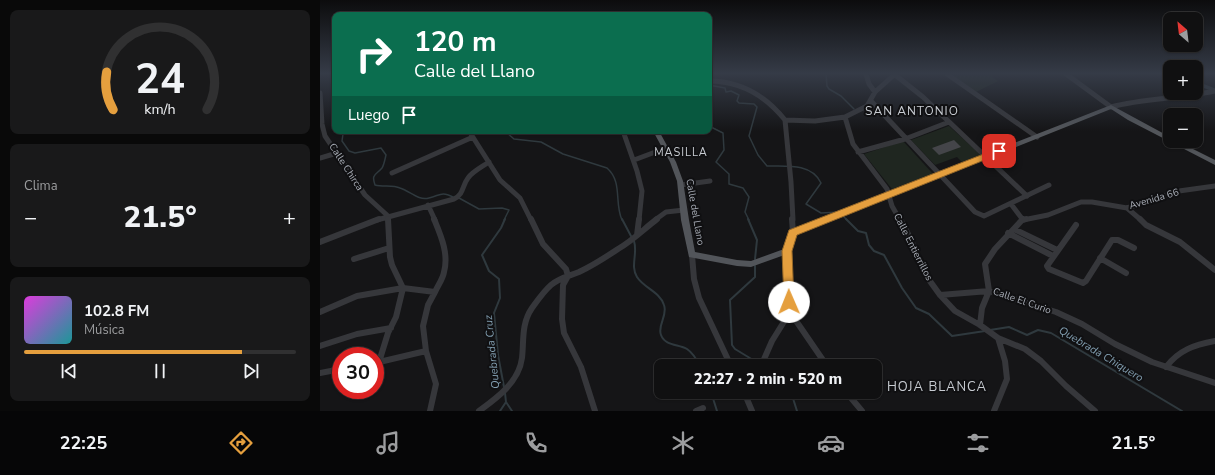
<!DOCTYPE html>
<html lang="es">
<meta charset="utf-8">
<style>
body{margin:0;font-family:"Nunito Sans",sans-serif;background:#19191a;color:#f1f3f6;height:100vh;display:flex;flex-direction:column;font-size:15px;white-space:nowrap}
*{box-sizing:border-box;margin:0}
p{font-size:13px;color:#9c9d9f}
.icon{flex:none;width:22px;height:22px;fill:none;stroke:currentColor;stroke-width:2;stroke-linecap:round;stroke-linejoin:round}
.map{position:relative;flex:1;overflow:hidden}
.drawer{display:flex;flex-direction:column;gap:10px;padding:10px;background:#090909;width:320px}
.drawer>*{flex:none}
.banner{position:absolute;left:12px;top:12px;width:380px;height:122px;border-radius:8px;box-shadow:0 1px 3px #0004,0 0 0 1px #303031;background:#0b6e4f;color:#fff;overflow:hidden}
.needle{width:26px;rotate:332deg}
.fabs{position:absolute;left:843px;top:12px;display:grid;gap:8px}
.fabs a{display:grid;place-items:center;width:40px;height:40px;border-radius:8px;background:#101011;box-shadow:0 1px 3px #0004,0 0 0 1px #303031;font-size:20px}
.speed{position:absolute;left:12px;top:347px;display:flex;gap:8px;font-size:20px;font-weight:700;text-align:center}
.speed>*{display:grid;place-content:center;width:52px;height:52px;border-radius:50%;background:#101011;box-shadow:0 1px 3px #0004,0 0 0 1px #303031;line-height:1}
.speed .limit{border:6px solid #d22;background:#fff;color:#111}
.pin{position:absolute;display:grid;place-items:center;width:34px;height:34px;color:#fff;margin:-17px;border-radius:8px;box-shadow:0 2px 6px #0006}
.me{position:absolute;width:44px;margin:-22px;rotate:359deg;stroke-linejoin:round;filter:drop-shadow(0 0 3px #0008)}
.turn{display:flex;align-items:center;gap:14px;height:84px;padding:0 16px;font-size:18px}
.turn .icon{width:52px;height:52px;stroke-width:2.5}
.turn b{display:block;font-size:28px;line-height:34px}
.then{display:flex;align-items:center;height:38px;padding:0 16px;background:#0003;gap:8px;font-size:15px}
.big{font-size:30px;font-weight:800;line-height:1.1}
.drawer .tile{flex:1;display:flex;flex-direction:column;justify-content:center;gap:6px;min-width:0;padding:0 14px;border-radius:8px;background:#19191a}
.drawer .dial{align-items:center;gap:0}
.dial svg{height:104px;overflow:visible;fill:none;stroke:#303031;stroke-width:7;stroke-linecap:round;text-anchor:middle}
.dial text{fill:#f1f3f6;stroke:none}
.song{display:flex;align-items:center;gap:12px}
.cover{width:48px;height:48px;border-radius:6px;background:linear-gradient(135deg,hsl(300 70% 55%),hsl(180 70% 35%))}
.played{height:4px;border-radius:2px;background:linear-gradient(90deg,#e59f3e 80%,#303031 80%)}
.keys{display:flex;justify-content:space-around;direction:ltr}
.heat{display:flex;justify-content:space-between;align-items:center;font-size:22px;direction:ltr}
.trip{position:absolute;left:334px;top:359px;width:228px;height:40px;border-radius:8px;background:#101011;box-shadow:0 1px 3px #0004,0 0 0 1px #303031;font-weight:800;line-height:40px;text-align:center}
.menu{display:flex;height:64px;justify-content:space-around;align-items:center;background:#060607;color:#9c9d9f}
.menu .icon{width:28px;height:28px}
.menu .selected{color:#e59f3e}
.menu b{font-size:18px;color:#f1f3f6}
main{display:flex;flex:1;min-height:0}
.map>svg:first-child{display:block}
.green{fill:#1f2620}
.lines{fill:none;stroke-linecap:round;stroke-linejoin:round}
.stream-far1{stroke:#2f393e;stroke-width:1.5}
.stream{stroke:#2f393e;stroke-width:2}
.river{fill:#2f393e;fill-rule:evenodd}
.building{fill:#444549}
.minor-far1{stroke:#36373b;stroke-width:5}
.minor{stroke:#36373b;stroke-width:6}
.major{fill:#52555a;fill-rule:evenodd}
.route{fill:#e59f3e;stroke:#956728}
.labels{text-anchor:middle;dominant-baseline:central;stroke-width:4;stroke-linejoin:round;paint-order:stroke}
.street-label{font-size:10px;fill:#a8adb6;stroke:#101012}
.neighbourhood-label{font-size:11px;letter-spacing:1px;fill:#c8ccd2;stroke:#101012}
.water-label{font-size:11px;font-style:italic;fill:#819daf;stroke:#101012}
.quarter-label{font-size:12px;letter-spacing:1px;fill:#c8ccd2;stroke:#101012}
.near-neighbourhood-label{font-size:13px;letter-spacing:1px;fill:#c8ccd2;stroke:#101012}
</style>
<main>
<section class="drawer">
<div class="tile dial"><svg viewBox="0 0 100 80">
<path d="M14 69A42 42 0 1 1 86 69"/>
<path d="M14 69A42 42 0 0 1 9 40" stroke="#e59f3e"/>
<text x="50" y="56" font-size="32" font-weight="700">24</text>
<text x="50" y="72" font-size="11">km/h</text>
</svg></div>
<div class="tile"><p>Clima</p>
<div class="heat"><a>−</a><b class="big">21.5°</b><a>+</a></div>
</div>
<div class="tile">
<div class="song"><i class="cover"></i><div><b>102.8 FM</b><p>Música</p></div></div>
<div class="played"></div>
<div class="keys"><svg class="icon" aria-label="previous" viewBox="0 0 24 24"><path d="M18 5L8 12l10 7zM5 5v14"/></svg><svg class="icon" aria-label="pause" viewBox="0 0 24 24"><path d="M8 5v14M16 5v14"/></svg><svg class="icon" aria-label="next" viewBox="0 0 24 24"><path d="M6 5l10 7-10 7zM19 5v14"/></svg></div>
</div>
</section>
<div class="map">
<svg width="895" height="411" viewBox="0 0 895 411">
<rect width="100%" height="100%" fill="#151517"/>
<path class="green" d="M631 74H668L678 81 656 92Z
M629 126 661 155 642 162 637 157 615 165 591 140Z
M583 141 613 174 572 189 544 154Z"/>
<g class="lines">
<path class="stream-far1" d="M506 74 507 86 509 89 521 96 534 109
M389 85 405 88 406 92 411 91 419 95 417 101 419 103 434 104 437 107 429 136 438 155 447 166C466 166 492 163 501 183L486 204 501 213 519 212
M389 126 403 133 404 150 396 162 409 174V184L423 188 429 197 425 212 429 220
M27 131 23 134 22 141 29 151 35 153 61 148 66 155C65 159 64 165 62 168 56 175 51 174 55 185 63 187 73 185 80 188 90 191 98 201 109 198 121 195 121 191 133 197
M185 131 194 139 221 142 243 154 287 168C303 182 294 203 302 220
M139 198 159 209 182 208 189 210 184 220
M523 216 527 220"/>
<path class="stream" d="M302 219 312 238
M428 219 437 240 435 259
M526 219 538 231 546 233 549 245 554 251 564 255 582 288 596 308 609 314 632 336 665 331
M314 241C318 253 310 266 317 277 324 288 340 292 344 305 348 316 337 325 341 335 345 346 359 344 367 349 373 353 377 360 380 366
M435 266V277L410 300 412 345 415 349 438 363
M670 330 689 327 707 335 718 330 731 333 862 411
M184 387 178 355 174 313 180 298 179 279 169 271 162 255 181 228 185 219
M391 392 397 411
M471 392 477 411
M185 393 186 402 192 411
M180 411 186 402"/>
<path class="river" d="M876 81 894 88 895 89 892 91 876 85Z"/>
</g>
<path class="building" d="M634 140 641 147 619 155 612 148Z"/>
<g class="lines">
<path class="minor-far1" d="M546 74 549 84 555 92
M574 74 603 97 707 196
M627 74 717 137
M746 74 791 107C825 98 861 99 895 91
M389 81C421 81 445 95 465 120
M0 93 2 124 5 136 45 195 68 216
M551 101 655 212 664 216 729 185
M525 117 547 106 555 92 575 74
M465 120 495 121 525 117 533 144 567 189 572 206 580 220
M465 120 471 182 473 220
M149 131 180 180 200 198 211 220
M303 131 317 171 322 191 319 220
M538 152 585 139 629 122
M0 158 17 153
M314 160 346 148
M72 173 153 137
M361 185 390 181
M691 204 703 220
M108 205 115 220
M807 208 821 220
M68 216V220
M57 220 134 199C144 194 142 186 148 178 153 171 162 167 169 162
M335 220 346 212 364 210
M703 220 728 215 761 202H772L807 208 859 191 895 186"/>
<path class="minor" d="M68 219 70 257 72 265 83 288 115 292 108 305 103 326 106 351 116 384 110 411
M114 219C121 236 129 254 124 272 123 279 118 285 115 292
M211 219 223 244 246 269 248 276 243 285 242 319 244 333 261 367 275 411
M472 219 473 233
M580 219 590 238 607 277 620 295 635 311 660 325 678 338 705 349 721 361 746 386 775 411
M820 219 826 225 860 242 895 270
M703 220 706 219
M756 225 727 266 729 269 763 283 766 281 792 240H798L814 248
M694 229 737 250
M688 233 733 256
M317 235 319 219
M0 242 59 219
M467 251 470 312 507 366
M372 255 374 279 379 298 411 366
M780 258 806 273
M34 259 69 248
M669 291 665 264 675 249 703 219
M620 295 669 291 736 312 762 324 795 344 832 362 895 383
M0 312 37 296 83 288 76 317 68 333 59 362
M660 325 662 308 669 291
M0 346 37 334 71 328
M55 363 106 351
M441 366 452 341 470 312
M846 367C859 350 874 345 895 341
M0 373 21 369
M424 392 432 411
M526 392 542 411
M159 411C177 398 199 382 202 358 204 341 201 324 212 308 217 301 224 291 231 285 239 278 249 276 259 272 272 266 286 257 298 249 312 241 324 229 337 219
M376 411 383 408
M674 411 687 379 685 361 678 338"/>
<path class="major" d="M791 105 850 137V141H857L895 160V165L808 120 791 109 476 235 470 253 431 267 417 266 369 257 361 220 357 181 350 162 333 131H339L356 162 363 181 369 220 375 252 417 260 431 261 464 249 470 231Z"/>
</g>
<linearGradient id="sky" x2="0" y2="1"><stop stop-color="#0c0c0d"/><stop offset="0.56" stop-color="#353b47"/><stop offset="1" stop-color="#353b47" stop-opacity="0"/></linearGradient>
<rect width="895" height="131" fill="url(#sky)"/>
<path class="route" d="M679 148 682 149 683 151 682 153 477 235 472 251 474 302 473 306 469 307 465 306 464 302 462 251 469 230Z"/>
<g class="labels">
<g class="street-label">
<text transform="translate(26 167) rotate(57)">Calle Chirca</text>
<text transform="translate(834 199) rotate(-16)">Avenida 66</text>
<text transform="translate(375 212) rotate(80)">Calle del Llano</text>
<text transform="translate(593 247) rotate(63)">Calle Entierrillos</text>
<text transform="translate(702 301) rotate(19)">Calle El Curio</text>
</g>
<g class="neighbourhood-label">
<text x="361" y="152">MASILLA</text>
</g>
<g class="water-label">
<text transform="translate(172 352) rotate(-96)">Quebrada Cruz</text>
<text transform="translate(781 354) rotate(31)">Quebrada Chiquero</text>
</g>
<g class="quarter-label">
<text x="592" y="111">SAN ANTONIO</text>
</g>
<g class="near-neighbourhood-label">
<text x="617" y="387">HOJA BLANCA</text>
</g>
</g>
</svg>
<div class="fabs">
<a><svg class="needle" viewBox="-14 -14 28 28"><path d="M0-13l5 13h-10z" fill="#e53935"/><path d="M0 13l5-13h-10z" fill="#9c9d9f"/></svg></a>
<a>+</a>
<a>−</a>
</div>
<div class="speed"><div class="limit">30</div></div>
<div class="pin" style="left:679px;top:151px;background:#d93025"><svg class="icon" aria-label="arrive" viewBox="0 0 24 24"><path d="M6 21V4h12l-3 4 3 4H6"/></svg></div>
<svg class="me" style="left:469px;top:302px" viewBox="-20 -20 40 40"><circle r="19" fill="#fff"/><path d="M0-13L10 11 0 6-10 11z" fill="#e59f3e"/></svg>
<div class="trip">22:27 · 2 min · 520 m</div>
<div class="banner">
<div class="turn"><svg class="icon" aria-label="right" viewBox="0 0 24 24"><path d="M7 20v-9h11M14 6l5 5-5 5"/></svg><div><b>120 m</b>Calle del Llano</div></div>
<div class="then">Luego<svg class="icon" aria-label="arrive" viewBox="0 0 24 24"><path d="M6 21V4h12l-3 4 3 4H6"/></svg></div>
</div>
</div>
</main>
<nav class="menu">
<b>22:25</b>
<svg class="icon selected" aria-label="directions" viewBox="0 0 24 24"><path d="M12 3l9 9-9 9-9-9zM9 14v-3h6M13 9l2 2-2 2"/></svg>
<svg class="icon" aria-label="music" viewBox="0 0 24 24"><path d="M9 18V5l10-2v13"/><circle cx="6" cy="18" r="3"/><circle cx="16" cy="16" r="3"/></svg>
<svg class="icon" aria-label="phone" viewBox="0 0 24 24"><path d="M5 4h4l2 5-3 2q2 4 5 5l2-3 5 2v4C11 20 4 13 5 4z"/></svg>
<svg class="icon" aria-label="climate" viewBox="0 0 24 24"><path d="M12 3v18M4 7l16 10M4 17L20 7"/></svg>
<svg class="icon" aria-label="car" viewBox="0 0 24 24"><path d="M5 17H2v-5l4-1 3-4h7l3 4 3 1v5h-3M9 17h6M6 11h13"/><circle cx="7" cy="17" r="2"/><circle cx="17" cy="17" r="2"/></svg>
<svg class="icon" aria-label="filters" viewBox="0 0 24 24"><path d="M4 7h16M4 17h16"/><circle cx="9" cy="7" r="2"/><circle cx="15" cy="17" r="2"/></svg>
<b>21.5°</b>
</nav>
